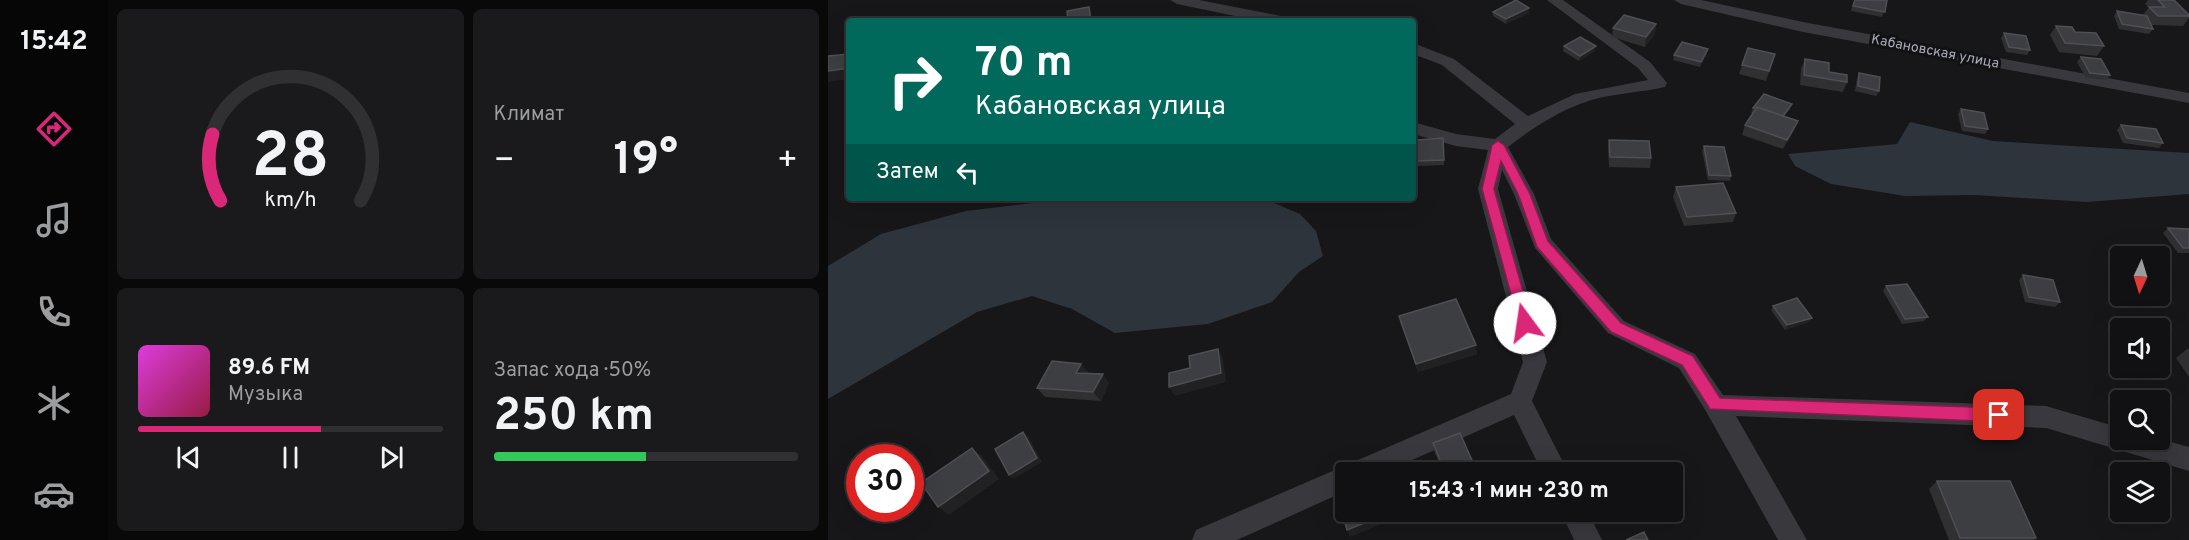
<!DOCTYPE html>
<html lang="ru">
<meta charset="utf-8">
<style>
body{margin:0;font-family:Overpass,sans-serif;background:#1a191b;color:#f1f3f6;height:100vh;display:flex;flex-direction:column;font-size:22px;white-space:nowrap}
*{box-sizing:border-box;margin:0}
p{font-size:20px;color:#9c9d9f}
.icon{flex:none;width:33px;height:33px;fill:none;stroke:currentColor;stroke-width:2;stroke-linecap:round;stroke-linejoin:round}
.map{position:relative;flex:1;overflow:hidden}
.drawer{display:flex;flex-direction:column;gap:9px;padding:9px;background:#09090a;width:720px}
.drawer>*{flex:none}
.hud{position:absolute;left:18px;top:18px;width:570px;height:183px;border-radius:6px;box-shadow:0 6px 24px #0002,0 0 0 2px #303032;background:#00695c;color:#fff;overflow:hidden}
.needle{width:39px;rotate:184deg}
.tools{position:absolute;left:1282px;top:246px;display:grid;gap:12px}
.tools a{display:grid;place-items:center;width:60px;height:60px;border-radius:6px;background:#111012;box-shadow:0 6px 24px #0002,0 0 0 2px #303032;font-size:30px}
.speed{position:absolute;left:18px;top:444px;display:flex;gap:12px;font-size:30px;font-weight:700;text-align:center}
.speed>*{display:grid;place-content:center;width:78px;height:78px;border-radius:50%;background:#111012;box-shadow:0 6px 24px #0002,0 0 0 2px #303032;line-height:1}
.speed .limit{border:9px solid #d22;background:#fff;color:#111}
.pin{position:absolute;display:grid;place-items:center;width:51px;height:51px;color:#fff;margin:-26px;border-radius:12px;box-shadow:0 3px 9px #0006}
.me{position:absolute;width:66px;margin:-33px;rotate:346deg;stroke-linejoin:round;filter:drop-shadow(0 0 4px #0008)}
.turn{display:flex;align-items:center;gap:21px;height:126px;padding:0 30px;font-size:27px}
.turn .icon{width:78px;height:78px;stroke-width:2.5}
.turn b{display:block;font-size:42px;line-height:51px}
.then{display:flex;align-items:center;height:57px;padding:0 30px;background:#0003;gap:12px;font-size:22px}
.big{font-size:45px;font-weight:700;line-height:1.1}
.drawer .tile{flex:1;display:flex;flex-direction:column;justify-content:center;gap:9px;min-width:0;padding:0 21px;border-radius:9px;background:#1a191b}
.drawer .dial{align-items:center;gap:0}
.dial svg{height:156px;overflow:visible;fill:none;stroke:#303032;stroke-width:7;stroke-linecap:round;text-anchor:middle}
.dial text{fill:#f1f3f6;stroke:none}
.song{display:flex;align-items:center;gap:18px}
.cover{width:72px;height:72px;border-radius:9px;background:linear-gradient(135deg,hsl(300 70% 55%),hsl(340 70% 35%))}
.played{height:6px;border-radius:3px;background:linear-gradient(90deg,#db2777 60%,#303032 60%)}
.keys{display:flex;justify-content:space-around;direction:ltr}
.heat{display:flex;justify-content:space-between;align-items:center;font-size:33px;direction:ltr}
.charge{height:9px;border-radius:4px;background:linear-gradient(90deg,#34c759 50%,#303032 0)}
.drawer .tiles{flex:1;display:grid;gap:9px;grid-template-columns:repeat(2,1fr)}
.trip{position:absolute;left:507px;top:462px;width:348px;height:60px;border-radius:6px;background:#111012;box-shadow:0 6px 24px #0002,0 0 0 2px #303032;font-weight:700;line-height:60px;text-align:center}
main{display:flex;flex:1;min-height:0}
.dock{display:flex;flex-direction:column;width:108px;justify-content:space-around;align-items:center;background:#070607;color:#9c9d9f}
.dock .icon{width:42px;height:42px}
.dock .current{color:#db2777}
.dock b{font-size:27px;color:#f1f3f6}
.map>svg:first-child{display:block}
.water{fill:#2d343c}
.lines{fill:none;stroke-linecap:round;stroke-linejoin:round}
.street{fill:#38383d;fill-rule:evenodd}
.wall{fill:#303033}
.shaded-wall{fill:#212022}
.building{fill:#3d3e41;stroke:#4e4f54;stroke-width:1.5}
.route{fill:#db2777;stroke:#8e194d;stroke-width:1.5}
.labels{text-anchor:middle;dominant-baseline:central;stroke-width:6;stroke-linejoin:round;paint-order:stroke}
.far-street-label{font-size:14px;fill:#a9acb8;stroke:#121113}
</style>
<main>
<nav class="dock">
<b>15:42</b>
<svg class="icon current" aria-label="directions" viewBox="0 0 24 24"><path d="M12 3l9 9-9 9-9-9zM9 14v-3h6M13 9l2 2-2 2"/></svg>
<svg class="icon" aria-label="music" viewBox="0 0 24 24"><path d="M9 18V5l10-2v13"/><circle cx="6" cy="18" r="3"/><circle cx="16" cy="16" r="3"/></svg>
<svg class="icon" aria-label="phone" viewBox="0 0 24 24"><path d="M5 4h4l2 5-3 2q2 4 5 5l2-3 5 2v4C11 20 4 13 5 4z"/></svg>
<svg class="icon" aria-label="climate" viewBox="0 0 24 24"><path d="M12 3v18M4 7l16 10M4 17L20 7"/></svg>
<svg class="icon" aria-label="car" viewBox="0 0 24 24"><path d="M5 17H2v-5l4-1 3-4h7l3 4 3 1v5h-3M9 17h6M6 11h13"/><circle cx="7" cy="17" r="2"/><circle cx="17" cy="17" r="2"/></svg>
</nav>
<section class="drawer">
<div class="tiles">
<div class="tile dial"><svg viewBox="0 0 100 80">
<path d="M14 69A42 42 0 1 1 86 69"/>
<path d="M14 69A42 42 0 0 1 10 35" stroke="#db2777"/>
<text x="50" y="56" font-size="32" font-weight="700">28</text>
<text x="50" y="72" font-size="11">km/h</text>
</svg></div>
<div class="tile"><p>Климат</p>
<div class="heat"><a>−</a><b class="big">19°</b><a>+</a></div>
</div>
<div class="tile">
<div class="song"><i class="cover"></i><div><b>89.6 FM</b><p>Музыка</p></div></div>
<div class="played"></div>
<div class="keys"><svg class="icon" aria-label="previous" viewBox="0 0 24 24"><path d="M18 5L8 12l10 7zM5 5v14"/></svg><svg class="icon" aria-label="pause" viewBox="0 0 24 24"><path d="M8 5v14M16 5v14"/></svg><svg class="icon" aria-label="next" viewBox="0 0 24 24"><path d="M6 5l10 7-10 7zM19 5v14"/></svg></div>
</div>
<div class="tile"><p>Запас хода · 50%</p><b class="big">250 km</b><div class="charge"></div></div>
</div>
</section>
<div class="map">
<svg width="1361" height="540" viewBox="0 0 1361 540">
<rect width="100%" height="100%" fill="#171618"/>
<path class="water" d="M1082 122 1165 141 1361 153V194L1259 202 1147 195 1077 196 1003 184 967 166 960 154 1069 144Z
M247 198H434L472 214 488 231 495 256 471 272 444 302 380 324 287 333 244 309 204 296 149 312 0 399V266L53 234 138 211Z"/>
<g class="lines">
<path class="street" d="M342 0H371L453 16 461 21H431L349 4Z
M719 0H735L822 62 839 83 837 87C815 92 793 93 771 98 738 106 707 126 680 147L706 194 723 239 796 321 867 354 895 395 1218 406 1293 428V440L1332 439 1361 447V471L1218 428 908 416 979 540H950L879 413 851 368 780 333 707 248 686 194 674 170 670 189 719 362 704 401 740 472H714L686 415 557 472H518V491L409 540H364L368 530 683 394 695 362 650 189 660 150 628 146 585 134V122L628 134 667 139 687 124 614 65 585 54V43L626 59 700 116 747 94 820 80 810 68Z
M846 0H873L975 22 1361 93V103L975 32 853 4Z
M733 512H760L774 540H746Z"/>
</g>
<path class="wall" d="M1026 0H1059L1054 17 1023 11Z
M1320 0H1346L1361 15V18L1355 26 1324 25 1325 29 1321 34 1291 29 1286 16 1289 11 1315 15 1321 7 1317 4Z
M701 8V13L678 24 665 16V12Z
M828 24 827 34 817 47 784 37 785 28Z
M1228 26 1247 32 1276 46 1269 56 1231 52 1222 35Z
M1176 33 1202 50 1199 55 1178 52 1173 38Z
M736 46 767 51 751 61 735 51Z
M879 54 872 67 845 60 846 55Z
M947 54 938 81 911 74 914 65Z
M1253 57 1282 75 1279 80 1258 78 1249 62Z
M977 59 1019 82 1015 92 972 85 973 69Z
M1031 73 1051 91 1048 96 1027 91 1029 78Z
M925 108 962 109 956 116 970 121 966 131 955 149 914 135 917 125 925 113H923Z
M1133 109 1160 129 1157 134 1134 131 1130 114Z
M1293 125 1335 143 1331 148 1295 143 1289 130Z
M615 138 616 165 590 166 589 161Z
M781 140 823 158 822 168 781 167 780 150Z
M876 146 903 176 902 181 880 180 874 151Z
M848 187 908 213 905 222 856 226 845 197Z
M1340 228 1361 229V253H1350L1335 233Z
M1195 275 1232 302 1227 307 1197 302 1191 280Z
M1058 286 1100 317 1096 321 1074 324 1055 291Z
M945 306 984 318 981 322 957 330 943 310Z
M571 316 649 354 590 372 573 325Z
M1359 349H1361V377L1348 358Z
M253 364 260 372 259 373 281 383 273 401 217 397 209 388Z
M605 443 647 467 665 472H615L606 451Z
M1109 481 1208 538 1206 540H1121L1101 489Z"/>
<path class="shaded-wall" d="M261 7 263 12 264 21H263Z
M701 8V13L678 24V19Z
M828 24 827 34 817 47 818 37Z
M768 46 767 51 751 61 752 56Z
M880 49 879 54 872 67 873 62Z
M21 68V79L0 82V71Z
M964 104 962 109 951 124 953 119Z
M970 121 966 131 955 149 959 140Z
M984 318 981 322 957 330 959 325Z
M648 345 649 354 590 372 588 364Z
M390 349 395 358 398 382 347 396 341 387Z
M253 364 260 372 255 381 248 373Z
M275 374 281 383 273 401 265 392Z
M195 432 200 436 214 462 185 479 181 475Z
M144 448 154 456 171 479 121 515 110 507Z
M563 512H568L570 517 522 537 519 530Z"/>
<path class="building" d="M688 0 701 8 678 19 665 12Z
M1027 0H1059L1057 12 1025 6Z
M1330 0H1346L1361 15V16H1330L1321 7H1337Z
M261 7 263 21H240L239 11Z
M1289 11 1319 16 1325 29 1294 24Z
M796 15 828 24 818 37 785 28Z
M1228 26 1244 27 1247 32 1268 33 1276 46 1237 43Z
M1176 33 1198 36 1202 50 1181 47Z
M752 37 768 46 752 56 736 46Z
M854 42 880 49 873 62 846 55Z
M920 48 947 54 941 71 914 65Z
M21 54V68L0 71V56Z
M1253 57 1273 59 1282 75 1262 73Z
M977 59 1001 63V72L1019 75V82L976 75Z
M1031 73 1052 77 1051 91 1030 86Z
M936 94 964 104 955 116 929 107 928 109 925 108Z
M929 107 970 121 959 140 917 125Z
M1133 109 1156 113 1160 129 1137 126Z
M1293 125 1328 129 1335 143 1299 138Z
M615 138 616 160 589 161V140Z
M781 140 821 141 823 158 782 157Z
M876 146 896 147 903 176 881 175Z
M895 183 908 213 859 217 848 187Z
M1340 228 1361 229V248H1355Z
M1195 275 1225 280 1232 302 1201 297Z
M1079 284 1100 317 1077 319 1058 286Z
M969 298 984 318 959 325 945 306Z
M628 299 648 345 588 364 571 316Z
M390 349 393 373 341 387V373L362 368 361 356Z
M224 361 253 364 248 373 275 374 265 392 209 388Z
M195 432 209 458 181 475 167 449Z
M632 433 647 467 660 462 665 472H617L605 443Z
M144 448 161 471 110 507 93 483Z
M1109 481H1182L1208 538H1132Z
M518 495V512H563L519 530 510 498Z
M816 532 820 540H798Z"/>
<path class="route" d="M670 141 676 145 702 194 720 241 793 323 865 356 892 398 1171 408 1176 410 1179 415 1176 420 1171 422 882 409 854 365 783 332 709 247 690 194 673 161 666 189 704 323 697 329 692 327 654 189 664 145Z"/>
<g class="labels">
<g class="far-street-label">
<text transform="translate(1107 52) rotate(11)">Кабановская улица</text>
</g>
</g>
</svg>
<div class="tools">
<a><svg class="needle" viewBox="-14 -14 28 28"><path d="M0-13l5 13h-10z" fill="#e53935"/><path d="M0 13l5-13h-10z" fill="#9c9d9f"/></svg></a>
<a><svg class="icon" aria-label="sound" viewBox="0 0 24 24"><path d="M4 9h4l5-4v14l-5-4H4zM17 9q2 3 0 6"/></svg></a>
<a><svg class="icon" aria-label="search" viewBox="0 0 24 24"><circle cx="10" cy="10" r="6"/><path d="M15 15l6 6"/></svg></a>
<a><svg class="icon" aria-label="layers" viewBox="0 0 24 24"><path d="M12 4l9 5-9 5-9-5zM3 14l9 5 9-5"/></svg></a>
</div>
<div class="speed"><div class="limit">30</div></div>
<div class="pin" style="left:1171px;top:415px;background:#d93025"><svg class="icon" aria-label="arrive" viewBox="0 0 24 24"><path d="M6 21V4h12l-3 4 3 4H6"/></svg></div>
<svg class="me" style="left:697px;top:323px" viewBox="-20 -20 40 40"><circle r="19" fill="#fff"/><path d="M0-13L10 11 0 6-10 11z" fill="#db2777"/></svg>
<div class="trip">15:43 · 1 мин · 230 m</div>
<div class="hud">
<div class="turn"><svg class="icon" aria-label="right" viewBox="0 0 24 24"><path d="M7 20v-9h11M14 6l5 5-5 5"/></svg><div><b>70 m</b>Кабановская улица</div></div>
<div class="then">Затем<svg class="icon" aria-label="left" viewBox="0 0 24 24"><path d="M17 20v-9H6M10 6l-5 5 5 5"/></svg></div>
</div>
</div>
</main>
